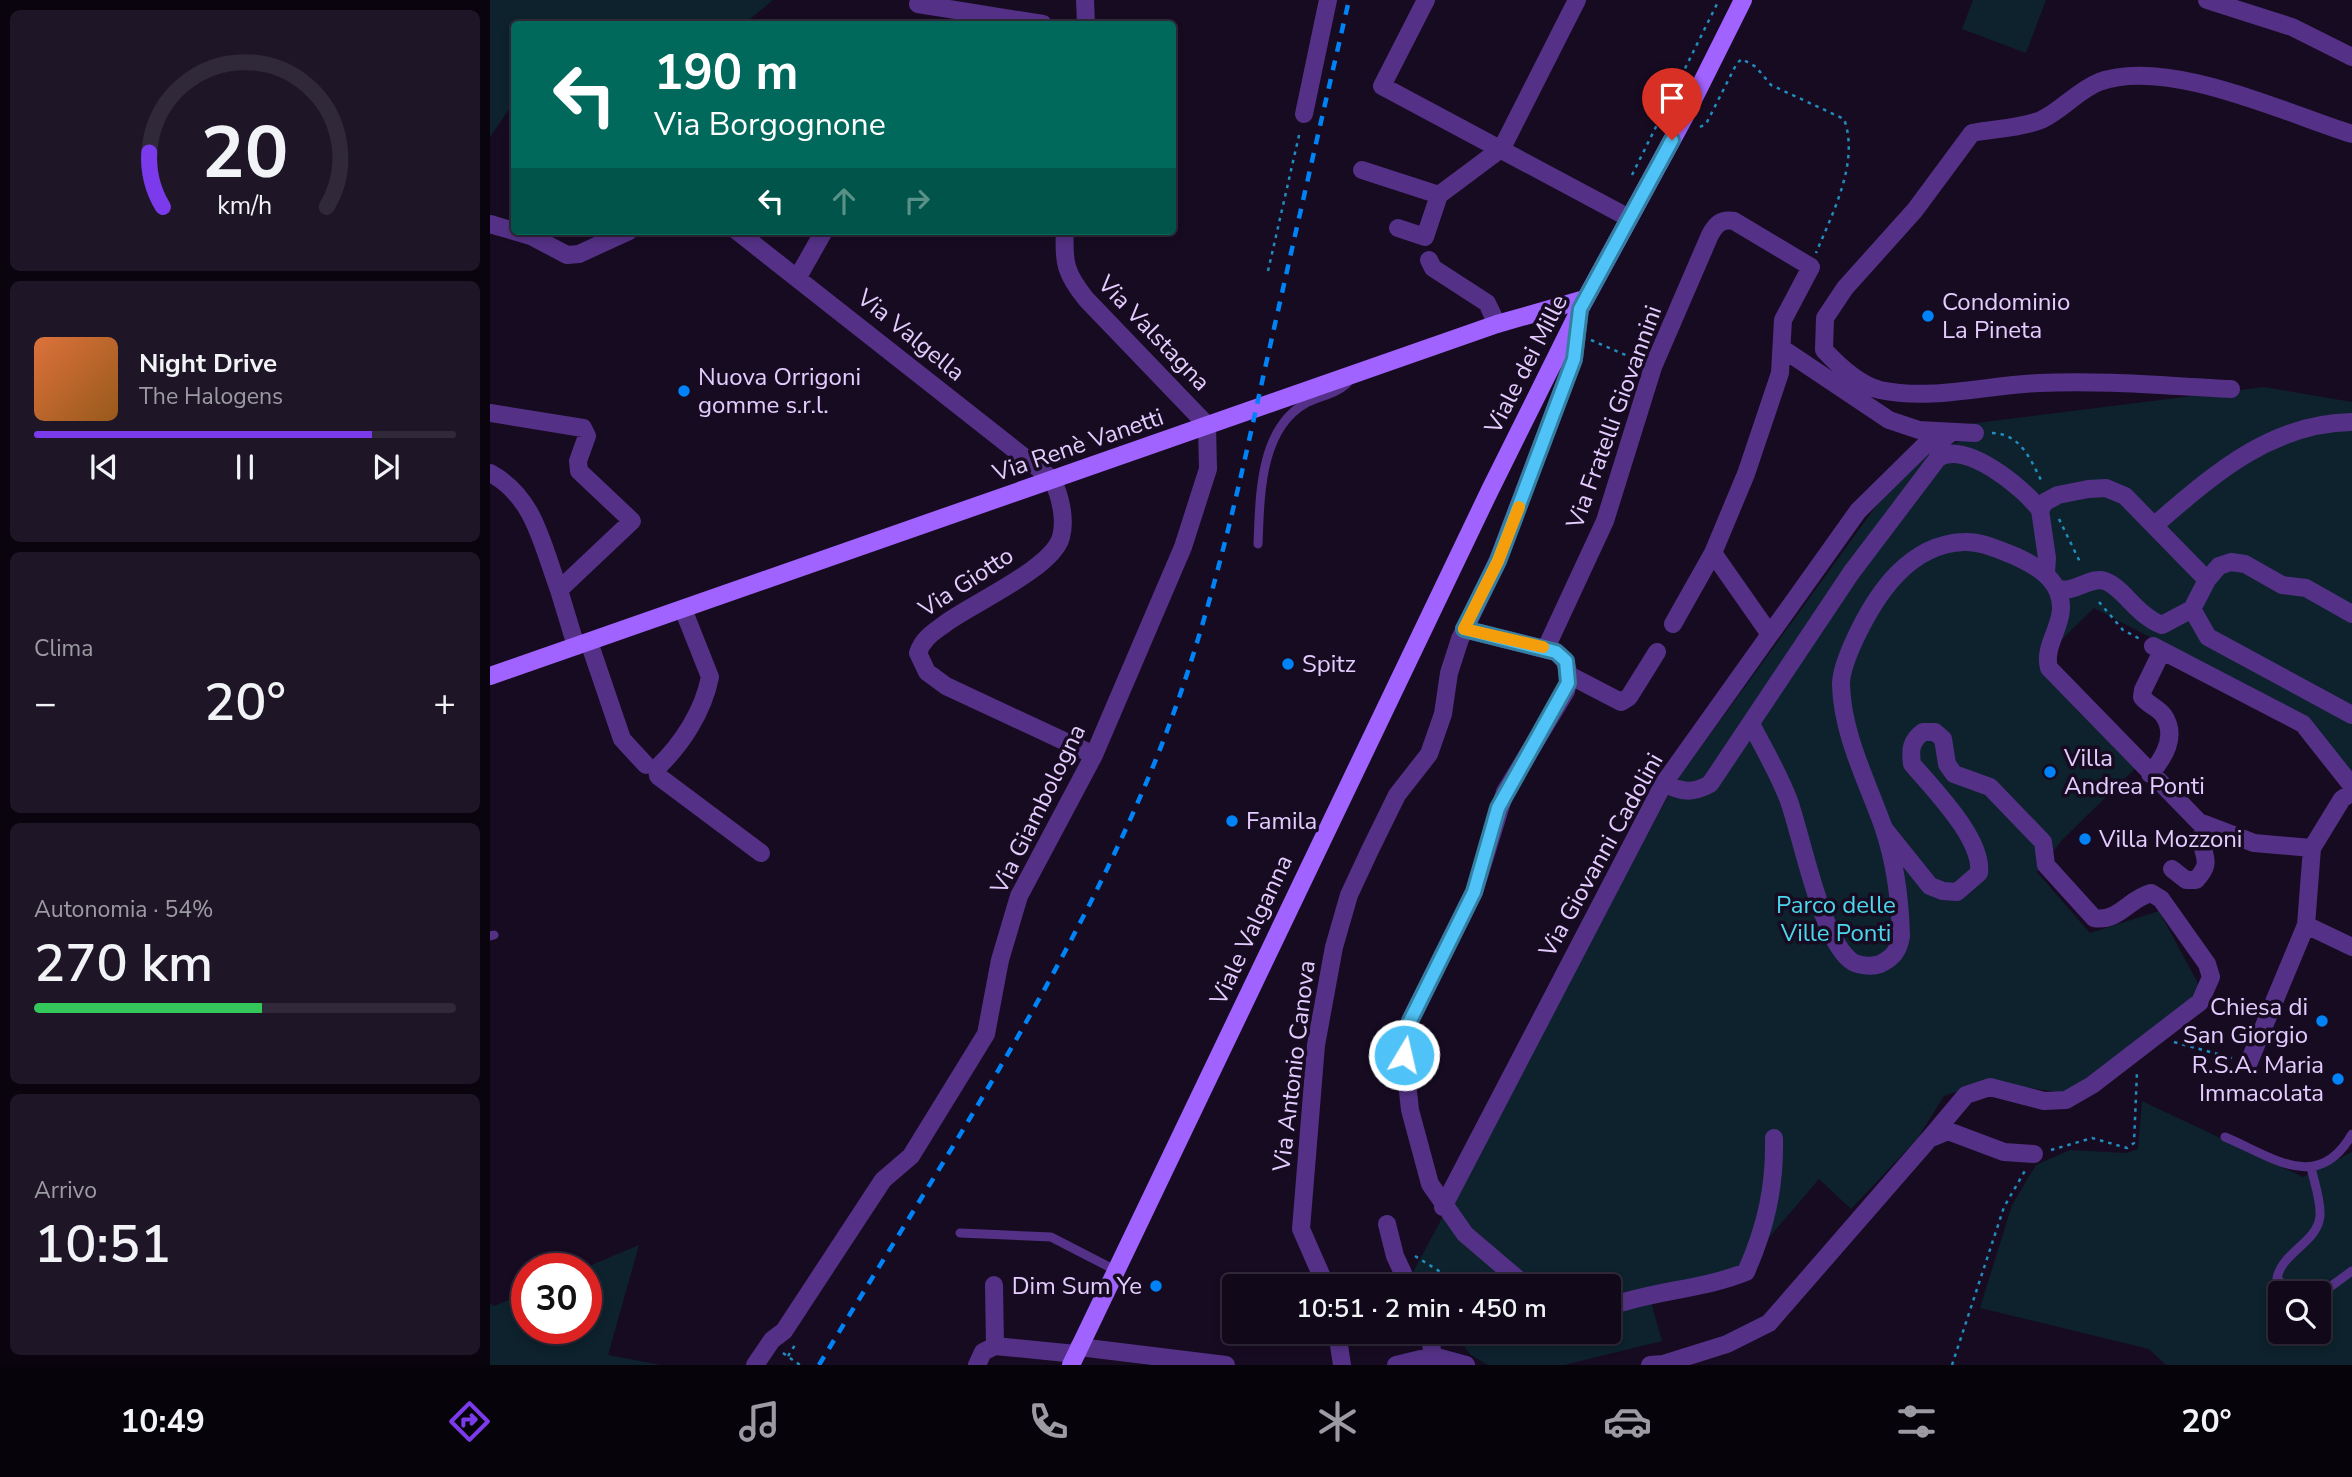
<!DOCTYPE html>
<html lang="it">
<meta charset="utf-8">
<style>
body{margin:0;font-family:"Nunito Sans",sans-serif;background:#1e1627;color:#f1f3f6;height:100vh;display:flex;flex-direction:column;font-size:26px;white-space:nowrap}
*{box-sizing:border-box;margin:0}
p{font-size:23px;color:#9c9aa2}
.icon{flex:none;width:38px;height:38px;fill:none;stroke:currentColor;stroke-width:2;stroke-linecap:round;stroke-linejoin:round}
.map{position:relative;flex:1;overflow:hidden}
.panel{display:flex;flex-direction:column;gap:10px;padding:10px;background:#09040e;width:490px}
.panel>*{flex:none}
.top-card{position:absolute;left:21px;top:21px;width:665px;height:214px;border-radius:7px;box-shadow:0 4px 10px #0003,0 0 0 2px #302939;background:#00695c;color:#fff;overflow:hidden}
.buttons{position:absolute;left:1778px;top:1281px;display:grid;gap:14px}
.buttons a{display:grid;place-items:center;width:63px;height:63px;border-radius:7px;background:#11081a;box-shadow:0 4px 10px #0003,0 0 0 2px #302939;font-size:35px}
.speed{position:absolute;left:21px;top:1253px;display:flex;gap:14px;font-size:35px;font-weight:700;text-align:center}
.speed>*{display:grid;place-content:center;width:91px;height:91px;border-radius:50%;background:#11081a;box-shadow:0 4px 10px #0003,0 0 0 2px #302939;line-height:1}
.speed .limit{border:10px solid #d22;background:#fff;color:#111}
.pin{position:absolute;display:grid;place-items:center;width:60px;height:60px;color:#fff;margin:-72px -30px;border-radius:50% 50% 50% 0;rotate:-45deg;box-shadow:0 0 7px #0007}
.pin .icon{rotate:45deg}
.me{position:absolute;width:77px;margin:-38px;rotate:9deg;stroke-linejoin:round;filter:drop-shadow(0 0 5px #0008)}
.turn{display:flex;align-items:center;gap:24px;height:147px;padding:0 28px;font-size:32px}
.turn .icon{width:91px;height:91px;stroke-width:2.5}
.turn b{display:block;font-size:49px;line-height:60px}
.lanes{display:flex;align-items:center;height:66px;padding:0 28px;background:#0003;justify-content:center;gap:35px;direction:ltr}
.lanes .off{opacity:.35}
.big{font-size:52px;font-weight:600;line-height:1.1}
.panel .tile{flex:1;display:flex;flex-direction:column;justify-content:center;gap:10px;min-width:0;padding:0 24px;border-radius:10px;background:#1e1627}
.panel .dial{align-items:center;gap:0}
.dial svg{height:182px;overflow:visible;fill:none;stroke:#302939;stroke-width:7;stroke-linecap:round;text-anchor:middle}
.dial text{fill:#f1f3f6;stroke:none}
.song{display:flex;align-items:center;gap:21px}
.cover{width:84px;height:84px;border-radius:10px;background:linear-gradient(135deg,hsl(20 70% 55%),hsl(30 70% 35%))}
.played{height:7px;border-radius:4px;background:linear-gradient(90deg,#7c3aed 80%,#302939 80%)}
.keys{display:flex;justify-content:space-around;direction:ltr}
.heat{display:flex;justify-content:space-between;align-items:center;font-size:38px;direction:ltr}
.charge{height:10px;border-radius:5px;background:linear-gradient(90deg,#34c759 54%,#302939 0)}
.trip{position:absolute;left:732px;top:1274px;width:399px;height:70px;border-radius:7px;background:#11081a;box-shadow:0 4px 10px #0003,0 0 0 2px #302939;font-weight:600;line-height:70px;text-align:center}
.dock{display:flex;height:112px;justify-content:space-around;align-items:center;background:#07030a;color:#9c9aa2}
.dock .icon{width:49px;height:49px}
.dock .selected{color:#7c3aed}
.dock b{font-size:32px;color:#f1f3f6}
main{display:flex;flex:1;min-height:0}
.map>svg:first-child{display:block}
.green{fill:#0d222d;fill-rule:evenodd}
.lines{fill:none;stroke-linecap:round;stroke-linejoin:round}
.path{stroke:#218dbe;stroke-width:2.5;stroke-dasharray:3.5 5;stroke-linecap:butt}
.lane{stroke:#543186;stroke-width:9}
.street{stroke:#543186;stroke-width:18}
.secondary{stroke:#a163ff;stroke-width:18}
.rail{stroke:#0083f7;stroke-width:4.5;stroke-dasharray:10 9;stroke-linecap:butt}
.route-casing{stroke:#337fa1;stroke-width:18}
.route{stroke:#4fc3f7;stroke-width:12}
.slow{stroke:#f59e0b;stroke-width:12}
.poi-dot{fill:#0083f7;stroke:#170b22;stroke-width:2.5}
.labels{text-anchor:middle;dominant-baseline:central;stroke-width:7;stroke-linejoin:round;paint-order:stroke}
.poi-label{font-size:24px;fill:#e5ccff;stroke:#170b22;text-anchor:start}
.street-label{font-size:24px;fill:#e5ccff;stroke:#170b22}
.park-label{font-size:24px;fill:#4cd8eb;stroke:#170b22}
</style>
<main>
<section class="panel">
<div class="tile dial"><svg viewBox="0 0 100 80">
<path d="M14 69A42 42 0 1 1 86 69"/>
<path d="M14 69A42 42 0 0 1 8 45" stroke="#7c3aed"/>
<text x="50" y="56" font-size="32" font-weight="700">20</text>
<text x="50" y="72" font-size="11">km/h</text>
</svg></div>
<div class="tile">
<div class="song"><i class="cover"></i><div><b>Night Drive</b><p>The Halogens</p></div></div>
<div class="played"></div>
<div class="keys"><svg class="icon" aria-label="previous" viewBox="0 0 24 24"><path d="M18 5L8 12l10 7zM5 5v14"/></svg><svg class="icon" aria-label="pause" viewBox="0 0 24 24"><path d="M8 5v14M16 5v14"/></svg><svg class="icon" aria-label="next" viewBox="0 0 24 24"><path d="M6 5l10 7-10 7zM19 5v14"/></svg></div>
</div>
<div class="tile"><p>Clima</p>
<div class="heat"><a>−</a><b class="big">20°</b><a>+</a></div>
</div>
<div class="tile"><p>Autonomia · 54%</p><b class="big">270 km</b><div class="charge"></div></div>
<div class="tile"><p>Arrivo</p><b class="big">10:51</b></div>
</section>
<div class="map">
<svg width="1862" height="1365" viewBox="0 0 1862 1365">
<rect width="100%" height="100%" fill="#170b22"/>
<path class="green" d="M0 0H283L254 24H24V102L0 137Z
M1483 0H1556L1536 53 1472 29Z
M1774 387 1862 402V774L1815 718 1604 608 1555 656 1654 760 1572 840 1547 872 1600 933 1669 911 1712 991 1576 1093 1496 1082 1454 1096 1427 1139 1361 1209 1329 1179 1246 1276 1157 1288 1172 1341 1074 1365H998L981 1355 962 1332H1118V1286H927L920 1278 1185 783 1397 491 1439 451 1471 441V425Z
M1652 1101 1813 1177 1862 1152V1365H1676L1659 1349 1490 1308 1522 1205 1546 1165 1580 1150 1636 1153 1648 1149ZM1790 1293H1829V1332H1790Z
M149 1245 118 1355 171 1365H0V1303L4 1306 37 1292V1328H96V1269H92Z"/>
<g class="lines">
<path class="path" d="M1210 127 1216 124 1247 63 1252 59 1266 67 1281 85 1354 119C1370 162 1342 214 1326 253
M1142 175 1229 0
M778 271 810 131
M1101 340 1147 360
M1502 433C1532 434 1541 461 1553 484
M1569 519 1591 564
M1609 602 1633 630 1650 639
M1684 1042 1742 1058
M1561 1150 1602 1138 1637 1148 1644 1143 1647 1072
M925 1256 973 1286
M293 1353 310 1365
M298 1356 305 1345
M1462 1365 1514 1207 1536 1169"/>
<path class="lane" d="M768 544C770 498 769 429 816 403 829 396 850 393 859 381
M0 936 4 935
M1735 1137C1783 1157 1828 1194 1862 1134
M470 1233 561 1237 627 1271
M1800 1293 1787 1278C1792 1252 1828 1242 1830 1216 1831 1200 1824 1182 1821 1167
M1829 1295 1862 1271"/>
<path class="street" d="M595 0 596 24
M936 0 892 86 1139 218
M1717 0 1802 27 1862 57
M428 4 553 24
M814 114 838 0
M872 170 949 195
M0 224 41 236 77 255 89 254 139 231
M908 228 935 237 949 195 1012 148 1087 0
M247 231 562 479C570 495 576 519 571 537 563 568 483 603 456 623 444 632 433 638 428 653L437 672 456 686 604 755
M939 260 943 268 997 303 1007 324
M308 277 334 231
M1293 349 1399 420 1429 430 1485 433
M1741 389C1677 386 1613 380 1549 383 1496 385 1443 401 1390 390 1369 385 1348 365 1334 350L1335 318 1355 288 1425 210 1482 133C1503 129 1531 128 1551 120 1571 111 1587 91 1609 82 1677 57 1795 113 1862 134
M0 413 93 428 97 436 88 461 89 471 142 521 69 590 86 646
M0 473C45 497 52 545 69 590
M1666 524C1723 475 1781 423 1862 422
M1223 553 1279 633
M1556 574 1557 558 1550 510 1555 502 1568 495 1598 489 1616 488 1635 496 1717 580 1729 566 1741 562 1755 564 1792 585 1816 588 1862 614
M1567 589C1587 593 1600 576 1615 581 1633 587 1647 616 1672 625L1702 609 1717 580
M193 609 220 677C213 712 192 744 167 768L168 776 271 853
M1702 609 1718 637 1862 715
M974 629 1066 652C1079 663 1081 675 1076 691L1015 792 984 892 920 1021 914 1055 920 1110 940 1184 975 1234 1036 1286
M99 642 132 739 156 765
M1663 646 1813 724 1862 786
M1056 648 1115 521 1163 367 1220 235C1226 224 1231 219 1244 221L1321 267 1293 320 1290 373 1256 474 1223 553 1183 624
M1079 675 1131 702 1139 697 1167 652
M1261 724C1274 749 1289 774 1299 801 1312 838 1331 937 1360 960 1367 966 1382 967 1390 964 1403 958 1409 950 1411 936 1410 900 1405 861 1393 826 1377 781 1352 734 1351 684 1351 670 1359 652 1365 639 1386 594 1419 544 1474 542 1491 541 1509 550 1525 556 1542 564 1561 574 1568 592 1580 621 1552 642 1559 668L1709 822 1764 843 1822 848
M1660 774C1674 758 1687 736 1674 716 1669 708 1658 705 1652 697L1653 690 1672 651
M1174 783C1191 792 1202 794 1220 784L1361 573 1448 458C1475 440 1533 487 1550 510
M1862 792 1852 799 1822 848 1816 925 1862 947
M1395 830 1440 886 1453 891 1467 892 1489 873C1493 839 1444 790 1422 764 1420 749 1421 741 1433 732H1445L1453 739 1457 764 1464 774 1500 787 1553 842 1556 865 1604 918C1629 922 1638 899 1661 893L1671 899 1717 964 1721 977 1710 1002 1602 1085 1576 1100 1554 1101 1500 1087 1476 1095 1439 1139
M1682 869 1696 880H1706C1723 861 1713 859 1711 837L1717 826
M1759 1062 1816 925
M953 1207 1174 783 1368 511 1434 446 1452 440 1462 432
M897 1224 905 1256 919 1286
M504 1285 505 1346
M836 1286 811 1229 826 1045 844 947 859 895 880 850 907 795 939 754 953 714 959 673 970 639 1008 560 1084 359 1090 309
M1118 1307C1164 1290 1212 1290 1256 1272 1276 1227 1285 1187 1284 1138
M847 1332 852 1365
M939 1332 943 1356
M589 1347 736 1365
M265 1365 282 1340 294 1331 393 1180 421 1156 496 1034 510 960 529 896 604 755 693 547 718 469 717 425 596 299C576 274 573 263 575 231
M487 1365 493 1352 505 1346 586 1354
M906 1365 943 1356 976 1365
M1160 1365 1173 1364 1237 1344 1279 1323 1439 1139 1458 1131 1514 1152 1544 1154"/>
<path class="secondary" d="M0 676 1007 324 1095 299
M581 1365 1000 490 1090 309 1194 118 1253 0"/>
<path class="rail" d="M329 1365C446 1171 575 979 662 769 712 648 742 519 770 391 799 261 829 130 859 0"/>
</g>
<g class="lines">
<g class="route-casing">
<path id="route" d="M914 1055 920 1021 984 892 1008 808 1078 683 1076 661 1066 652 974 629 1008 561 1084 359 1090 309 1182 140"/>
</g>
<use href="#route" class="route"/>
<path class="slow" d="M1029 507 1008 561 974 629 1053 647"/>
</g>
<g class="poi-dot">
<circle cx="1438" cy="316" r="7"/>
<circle cx="194" cy="391" r="7"/>
<circle cx="798" cy="664" r="7"/>
<circle cx="1560" cy="772" r="7"/>
<circle cx="742" cy="821" r="7"/>
<circle cx="1595" cy="839" r="7"/>
<circle cx="1832" cy="1021" r="7"/>
<circle cx="1848" cy="1079" r="7"/>
<circle cx="666" cy="1286" r="7"/>
</g>
<g class="labels">
<g class="poi-label">
<text x="1452" y="302">Condominio<tspan x="1452" dy="28">La Pineta</tspan></text>
<text x="208" y="377">Nuova Orrigoni<tspan x="208" dy="28">gomme s.r.l.</tspan></text>
<text x="812" y="664">Spitz</text>
<text x="1574" y="758">Villa<tspan x="1574" dy="28">Andrea Ponti</tspan></text>
<text x="756" y="821">Famila</text>
<text x="1609" y="839">Villa Mozzoni</text>
<text x="1818" y="1007" text-anchor="end">Chiesa di<tspan x="1818" dy="28">San Giorgio</tspan></text>
<text x="1834" y="1065" text-anchor="end">R.S.A. Maria<tspan x="1834" dy="28">Immacolata</tspan></text>
<text x="652" y="1286" text-anchor="end">Dim Sum Ye</text>
</g>
<g class="street-label">
<text transform="translate(664 333) rotate(46)">Via Valstagna</text>
<text transform="translate(421 335) rotate(39)">Via Valgella</text>
<text transform="translate(1036 364) rotate(-63)">Viale dei Mille</text>
<text transform="translate(1124 417) rotate(-70)">Via Fratelli Giovannini</text>
<text transform="translate(588 445) rotate(-19)">Via Renè Vanetti</text>
<text transform="translate(476 582) rotate(-33)">Via Giotto</text>
<text transform="translate(548 809) rotate(-64)">Via Giambologna</text>
<text transform="translate(1111 855) rotate(-61)">Via Giovanni Cadolini</text>
<text transform="translate(761 930) rotate(-65)">Viale Valganna</text>
<text transform="translate(804 1066) rotate(-83)">Via Antonio Canova</text>
</g>
<g class="park-label">
<text x="1346" y="905">Parco delle<tspan x="1346" dy="28">Ville Ponti</tspan></text>
</g>
</g>
</svg>
<div class="buttons">
<a><svg class="icon" aria-label="search" viewBox="0 0 24 24"><circle cx="10" cy="10" r="6"/><path d="M15 15l6 6"/></svg></a>
</div>
<div class="speed"><div class="limit">30</div></div>
<div class="pin" style="left:1182px;top:140px;background:#d93025"><svg class="icon" aria-label="arrive" viewBox="0 0 24 24"><path d="M6 21V4h12l-3 4 3 4H6"/></svg></div>
<svg class="me" style="left:914px;top:1055px" viewBox="-20 -20 40 40"><circle r="17" fill="#4fc3f7" stroke="#fff" stroke-width="3"/><path d="M0-11L8 9 0 5-8 9z" fill="#fff"/></svg>
<div class="trip">10:51 · 2 min · 450 m</div>
<div class="top-card">
<div class="turn"><svg class="icon" aria-label="left" viewBox="0 0 24 24"><path d="M17 20v-9H6M10 6l-5 5 5 5"/></svg><div><b>190 m</b>Via Borgognone</div></div>
<div class="lanes"><svg class="icon" aria-label="left" viewBox="0 0 24 24"><path d="M17 20v-9H6M10 6l-5 5 5 5"/></svg><svg class="icon off" aria-label="ahead" viewBox="0 0 24 24"><path d="M12 20V5M6 11l6-6 6 6"/></svg><svg class="icon off" aria-label="right" viewBox="0 0 24 24"><path d="M7 20v-9h11M14 6l5 5-5 5"/></svg></div>
</div>
</div>
</main>
<nav class="dock">
<b>10:49</b>
<svg class="icon selected" aria-label="directions" viewBox="0 0 24 24"><path d="M12 3l9 9-9 9-9-9zM9 14v-3h6M13 9l2 2-2 2"/></svg>
<svg class="icon" aria-label="music" viewBox="0 0 24 24"><path d="M9 18V5l10-2v13"/><circle cx="6" cy="18" r="3"/><circle cx="16" cy="16" r="3"/></svg>
<svg class="icon" aria-label="phone" viewBox="0 0 24 24"><path d="M5 4h4l2 5-3 2q2 4 5 5l2-3 5 2v4C11 20 4 13 5 4z"/></svg>
<svg class="icon" aria-label="climate" viewBox="0 0 24 24"><path d="M12 3v18M4 7l16 10M4 17L20 7"/></svg>
<svg class="icon" aria-label="car" viewBox="0 0 24 24"><path d="M5 17H2v-5l4-1 3-4h7l3 4 3 1v5h-3M9 17h6M6 11h13"/><circle cx="7" cy="17" r="2"/><circle cx="17" cy="17" r="2"/></svg>
<svg class="icon" aria-label="filters" viewBox="0 0 24 24"><path d="M4 7h16M4 17h16"/><circle cx="9" cy="7" r="2"/><circle cx="15" cy="17" r="2"/></svg>
<b>20°</b>
</nav>
